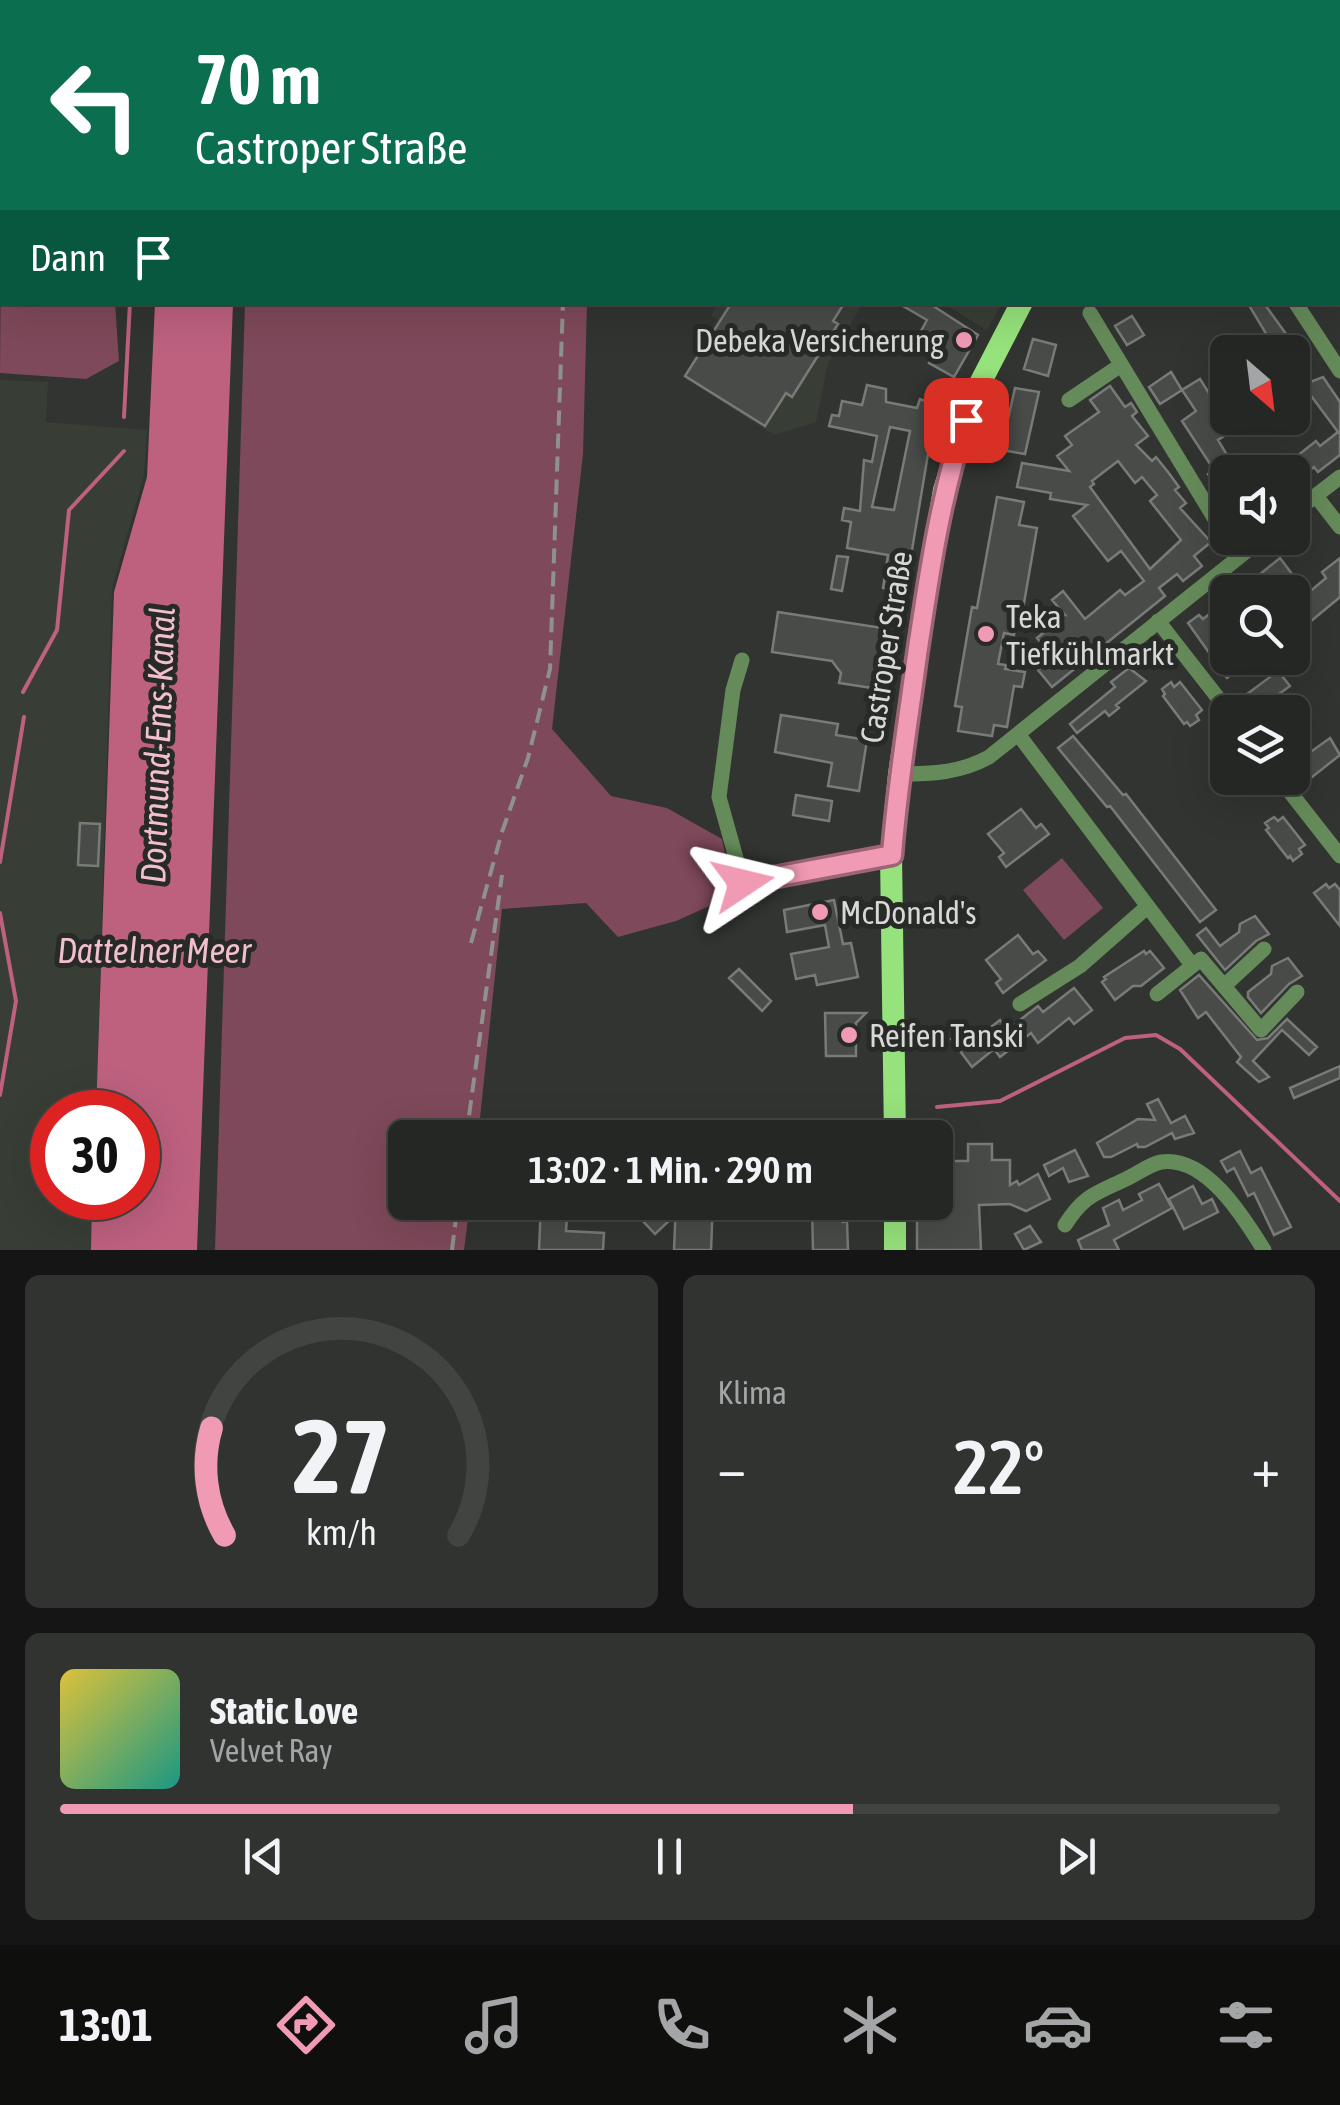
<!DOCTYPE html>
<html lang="de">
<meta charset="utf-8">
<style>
body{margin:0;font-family:"Asap Condensed",sans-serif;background:#313331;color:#f1f3f6;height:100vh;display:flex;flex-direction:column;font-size:38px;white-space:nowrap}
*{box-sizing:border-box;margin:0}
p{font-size:32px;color:#a3a5a6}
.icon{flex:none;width:55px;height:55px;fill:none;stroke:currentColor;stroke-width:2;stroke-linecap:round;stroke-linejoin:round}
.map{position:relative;height:1250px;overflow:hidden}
.side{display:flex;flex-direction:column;gap:25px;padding:25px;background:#141514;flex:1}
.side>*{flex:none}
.top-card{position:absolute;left:0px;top:0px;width:1340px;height:305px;box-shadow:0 10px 40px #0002,0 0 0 2px #424441;background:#0b6e4f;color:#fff;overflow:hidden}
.needle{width:65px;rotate:152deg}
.fabs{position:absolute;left:1210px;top:335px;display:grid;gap:20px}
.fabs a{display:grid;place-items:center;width:100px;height:100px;border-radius:15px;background:#252724;box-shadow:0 10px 40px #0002,0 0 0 2px #424441;font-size:50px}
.speed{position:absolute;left:30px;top:1090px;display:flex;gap:20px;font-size:50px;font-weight:700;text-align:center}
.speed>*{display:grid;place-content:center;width:130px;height:130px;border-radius:50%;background:#252724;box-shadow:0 10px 40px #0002,0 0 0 2px #424441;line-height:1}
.speed .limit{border:15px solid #d22;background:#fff;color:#111}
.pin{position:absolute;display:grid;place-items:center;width:85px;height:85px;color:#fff;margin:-42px;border-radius:20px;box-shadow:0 5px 15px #0006}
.me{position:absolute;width:110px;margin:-55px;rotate:80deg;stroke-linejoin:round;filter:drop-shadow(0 0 8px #0008)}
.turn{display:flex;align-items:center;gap:35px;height:210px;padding:0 30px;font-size:45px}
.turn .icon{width:130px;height:130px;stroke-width:2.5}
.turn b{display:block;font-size:70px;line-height:85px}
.then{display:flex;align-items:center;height:95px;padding:0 30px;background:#0003;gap:20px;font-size:38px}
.big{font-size:75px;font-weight:600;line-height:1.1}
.side .card{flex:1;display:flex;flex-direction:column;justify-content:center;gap:15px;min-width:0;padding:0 35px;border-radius:15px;background:#313331}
.side .dial{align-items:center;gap:0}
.dial svg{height:260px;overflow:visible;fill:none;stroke:#424441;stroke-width:7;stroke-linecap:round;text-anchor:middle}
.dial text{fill:#f1f3f6;stroke:none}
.song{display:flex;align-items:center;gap:30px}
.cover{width:120px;height:120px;border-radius:15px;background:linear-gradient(135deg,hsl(50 70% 55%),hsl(170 70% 35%))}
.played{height:10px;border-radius:5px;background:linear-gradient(90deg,#f09ab4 65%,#424441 65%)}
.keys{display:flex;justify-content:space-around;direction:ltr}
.heat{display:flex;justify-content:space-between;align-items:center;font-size:55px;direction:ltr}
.side .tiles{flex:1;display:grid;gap:25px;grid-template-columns:1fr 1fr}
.card:last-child{grid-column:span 2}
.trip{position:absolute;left:388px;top:1120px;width:565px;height:100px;border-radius:15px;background:#252724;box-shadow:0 10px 40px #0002,0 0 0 2px #424441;font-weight:600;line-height:100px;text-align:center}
.dock{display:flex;height:160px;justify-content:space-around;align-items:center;background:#0f100e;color:#a3a5a6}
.dock .icon{width:70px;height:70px}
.dock .active{color:#f09ab4}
.dock b{font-size:45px;color:#f1f3f6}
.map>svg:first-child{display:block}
.built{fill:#383e36}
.green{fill:#7e495a}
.water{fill:#bd617f}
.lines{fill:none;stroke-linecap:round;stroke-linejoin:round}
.stream{stroke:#bd617f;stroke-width:4}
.building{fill:#484b47;stroke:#787b77;stroke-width:2.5;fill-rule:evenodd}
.minor{stroke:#668b5a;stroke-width:15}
.primary{stroke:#96e27c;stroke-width:22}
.rail{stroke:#8f918e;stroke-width:4;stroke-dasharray:15 8;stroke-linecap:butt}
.route-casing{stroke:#9c6475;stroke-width:25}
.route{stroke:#f09ab4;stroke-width:18}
.poi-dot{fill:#f09ab4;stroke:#272a27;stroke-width:4}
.labels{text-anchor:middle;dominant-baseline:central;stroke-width:10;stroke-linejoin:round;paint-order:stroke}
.poi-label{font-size:32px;fill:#d8d9d7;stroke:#272a27;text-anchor:start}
.street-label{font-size:32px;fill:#d8d9d7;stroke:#272a27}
.water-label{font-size:35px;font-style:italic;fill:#f2bfcd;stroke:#272a27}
</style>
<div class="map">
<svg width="1340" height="1250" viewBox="0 0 1340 1250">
<rect width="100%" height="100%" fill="#313430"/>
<path class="built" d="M719 303H863L828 363 816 422 774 435 683 377 718 320 711 315Z
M943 303H1002L987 330Z
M0 380 48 382 46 422 147 430 144 475 112 588 96 1112H52V1198H92L91 1250H0Z"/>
<path class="green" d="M263 0H595L262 2Z
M2 111V302L115 303 119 361 86 379 0 373Z
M245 303H587L583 454 552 729 611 796 667 808 722 839 734 895 676 921 618 937 586 903 502 909 478 1137 405 1138V1202L470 1203 464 1250H215Z
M1062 858 1103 908 1064 940 1023 890Z"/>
<path class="water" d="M155 303H233L197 1250H91L92 1198H138V1112H96L114 592 147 477Z"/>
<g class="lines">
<path class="stream" d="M26 0 30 2
M124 417 130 302
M23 692 57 630 69 510 124 451
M0 862 24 717
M0 913 16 1001 0 1095
M937 1107 1000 1101 1125 1038 1156 1035 1180 1049 1340 1201"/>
</g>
<path class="building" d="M732 302H845L833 321 838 324 792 397 786 393 765 426 685 376Z
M896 302H927L978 335 954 377 929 363 936 351 916 340 927 320Z
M1247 302H1263L1299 352H1277Z
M1132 316 1144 335 1127 345 1115 326Z
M1033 339 1056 345 1048 376 1024 369Z
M1171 372 1182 390 1160 404 1149 387Z
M1323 377 1340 402V455L1318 472 1314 467 1292 484V472H1267L1288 455 1292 460 1316 441 1320 446 1338 432 1306 389 1305 384Z
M1200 379 1214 401 1223 395 1228 402V418H1237L1242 425 1218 440 1230 460 1225 463 1228 488 1220 493 1208 474 1214 470 1182 421 1196 411 1182 390Z
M867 385 886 389V402L917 408 920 399 940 406 932 430 905 592 883 588 888 555 847 548 851 522 842 520 844 508 860 511 864 460 872 462 877 436 829 426 832 415 839 416 842 401 862 405ZM890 427 910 431 894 510 872 507Z
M1110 386 1125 407 1131 403 1137 412 1132 416 1148 436 1136 445 1152 461 1156 457 1168 472 1179 487 1175 490 1186 503 1180 508 1211 542 1194 556 1202 566 1183 581 1177 574 1159 588 1165 596 1052 687 1038 670 1053 658 1037 638 1059 620 1054 614 1065 615 1052 600 1063 591 1085 619 1120 590 1125 595 1144 581 1121 551 1108 561 1073 516 1087 505 1050 499 1051 493 1017 487 1022 463 1069 471 1057 456 1072 445 1065 436 1099 412 1090 400ZM1118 461 1135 483 1142 477 1157 495 1150 501 1181 540 1150 569 1090 487 1094 484 1092 481Z
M1015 388 1039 392 1025 454 1001 450Z
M997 497 1024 502 1019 525 1037 528 1023 609 1034 611 1030 622 1017 617 1014 635 1004 633 998 664 1006 665 1005 669 1025 672 1022 687 1014 686 1007 727 994 725 992 736 958 731 962 707 955 706 972 607 977 608Z
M837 556 848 557 842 591 831 589Z
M1280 558 1307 594 1326 578 1322 572 1340 558V597L1310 622 1295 603 1292 592H1288L1279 581 1272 586 1270 583 1257 592H1238Z
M778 612 889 629 879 689 839 683 841 673 832 661 772 652Z
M1199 615 1203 619 1208 615 1217 628 1228 644V658H1253L1227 678 1188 623Z
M1129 668 1146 681 1116 705 1119 708 1109 716 1105 711 1077 733 1070 724 1115 687 1111 682Z
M1278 671 1290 686 1254 712 1243 697Z
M1171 682 1174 687 1180 682 1202 710 1196 715 1199 720 1190 726 1187 722 1184 724 1163 696 1165 694 1162 689Z
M781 715 838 724 836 735 867 740 859 791 828 786 832 763 775 752Z
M1073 736 1123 795 1126 794 1216 910 1200 922 1110 806 1107 807 1058 748Z
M1330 738 1340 755 1307 781 1294 764Z
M1222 750 1228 753V778H1254L1248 782 1251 787 1242 794 1239 789 1236 791 1214 763 1217 761 1214 757Z
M796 795 832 801 829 821 793 815Z
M1021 809 1036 828 1041 824 1049 834 1006 867 999 857 1004 853 988 834Z
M1274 817 1278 821 1283 817 1305 845 1299 849 1302 854 1293 861 1290 856 1288 858 1266 830 1269 828 1265 823Z
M80 823 100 824 98 866 78 865Z
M1326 884 1329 888 1335 884 1340 890V926L1314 893Z
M834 900 843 944 851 943 858 977 817 985 815 975 796 979 791 954 829 947 825 925 787 932 784 910Z
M1255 916 1269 934 1256 941 1225 970 1197 935 1206 928 1220 946 1239 932 1240 924Z
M1018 935 1033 954 1038 951 1046 960 1003 993 996 983 1001 979 986 960Z
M1144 951 1146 954 1150 951 1164 968 1141 986H1133L1115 1000 1102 982 1106 979 1104 977Z
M1288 958 1302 976 1289 984 1261 1013 1248 997V992L1271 974 1272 966Z
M739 969 771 1001 762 1011 729 978Z
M1199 975 1257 1040 1268 1038 1287 1019 1317 1047 1309 1055 1282 1030 1253 1061 1269 1077 1259 1082 1237 1062 1241 1057 1206 1012 1198 1018 1180 990Z
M1074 988 1092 1010 1074 1024 1069 1018 1038 1043 1031 1033 1000 1057 994 1049 972 1067 951 1039 960 1032 969 1044 1000 1020 1007 1030 1038 1006 1043 1012Z
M825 1013H866L856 1023V1056H826Z
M1340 1066V1078L1294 1098 1290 1088Z
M1158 1099 1171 1123 1185 1116 1194 1133 1175 1139 1172 1133 1145 1147H1138L1137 1144 1111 1157H1104L1097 1143 1138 1119 1155 1120 1147 1104Z
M968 1144H992V1160H1010V1185L1017 1181 1019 1185 1038 1174 1050 1199 1026 1211 1010 1204 979 1205 981 1250H917V1215L935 1212V1161H968Z
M1075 1150 1088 1176 1069 1182 1063 1168 1049 1176 1044 1165Z
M1240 1151 1251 1173 1261 1168 1291 1227 1274 1235 1254 1193 1248 1196 1234 1168 1227 1172 1221 1161Z
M1159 1184 1172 1208 1114 1240 1119 1250H1082L1078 1240 1109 1225 1103 1208 1119 1200 1123 1210 1142 1200 1139 1194Z
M1193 1186 1202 1204 1212 1199 1218 1212 1184 1229 1169 1199Z
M541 1202H568L566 1231 604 1233 603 1250H539Z
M625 1202H655L671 1219 655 1234Z
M676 1202H713L711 1250H674Z
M843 1206V1222L847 1221 848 1250H813L812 1207Z
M1030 1226 1041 1242 1024 1250 1015 1234Z"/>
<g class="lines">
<path class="minor" d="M1172 0 1175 2
M305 2V0
M896 2 897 0
M1338 130 1340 132
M1295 302 1340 371
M1090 313 1238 557
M1069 400 1121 365
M1316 496 1340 527
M1292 514 1340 477
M1158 621 1229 712
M742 660 733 690 719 797 743 883 891 855
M1018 734 1192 965
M899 774C932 774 960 773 989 757L1263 538
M1279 778 1340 856
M1224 986 1264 949
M1157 994 1201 959 1261 1030 1297 992
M1020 1004 1080 966 1147 907
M1065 1225C1084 1195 1095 1194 1126 1179 1137 1174 1150 1164 1161 1162 1206 1155 1244 1218 1264 1250"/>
<path class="primary" d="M1156 2 1157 0
M895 1138 891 855 899 774 927 588 944 490 974 395 1022 302
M895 1202V1250"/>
<path class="rail" d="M89 2 92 0
M281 2V0
M574 2V0
M0 86 2 84
M0 105 2 102
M471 943 502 832 528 758 550 669 563 302
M466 1138 502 875
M452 1250 458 1202"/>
</g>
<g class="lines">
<g class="route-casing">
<path id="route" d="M743 883 892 855C897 788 908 722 917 655 929 575 940 497 966 420"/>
</g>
<use href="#route" class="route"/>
</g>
<g class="poi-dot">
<circle cx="964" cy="340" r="10"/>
<circle cx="986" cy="634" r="10"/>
<circle cx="820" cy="912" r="10"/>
<circle cx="849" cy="1035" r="10"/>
</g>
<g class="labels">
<g class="poi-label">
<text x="944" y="340" text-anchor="end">Debeka Versicherung</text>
<text x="1006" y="616">Teka<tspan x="1006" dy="37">Tiefkühlmarkt</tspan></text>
<text x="840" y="912">McDonald's</text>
<text x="869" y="1035">Reifen Tanski</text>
</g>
<g class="street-label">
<text transform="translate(886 647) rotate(-81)">Castroper Straße</text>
</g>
<g class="water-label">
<text transform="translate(157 745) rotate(-88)">Dortmund-Ems-Kanal</text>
<text x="154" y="950">Dattelner Meer</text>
</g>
</g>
</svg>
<div class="fabs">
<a><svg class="needle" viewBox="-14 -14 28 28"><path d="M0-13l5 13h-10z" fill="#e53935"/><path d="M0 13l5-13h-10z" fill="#a3a5a6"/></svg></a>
<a><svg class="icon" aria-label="sound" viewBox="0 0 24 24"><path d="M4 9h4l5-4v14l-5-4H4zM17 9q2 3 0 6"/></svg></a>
<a><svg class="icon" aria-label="search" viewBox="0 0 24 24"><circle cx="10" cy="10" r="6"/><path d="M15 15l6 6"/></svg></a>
<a><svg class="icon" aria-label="layers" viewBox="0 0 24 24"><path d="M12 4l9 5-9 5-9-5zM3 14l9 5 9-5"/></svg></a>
</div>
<div class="speed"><div class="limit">30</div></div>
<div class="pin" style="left:966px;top:420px;background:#d93025"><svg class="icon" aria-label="arrive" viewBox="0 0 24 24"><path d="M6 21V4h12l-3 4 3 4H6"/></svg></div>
<svg class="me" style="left:743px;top:883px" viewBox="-20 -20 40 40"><path d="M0-17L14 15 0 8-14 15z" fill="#f09ab4" stroke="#fff" stroke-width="4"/></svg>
<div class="trip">13:02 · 1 Min. · 290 m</div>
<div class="top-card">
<div class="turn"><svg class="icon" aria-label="left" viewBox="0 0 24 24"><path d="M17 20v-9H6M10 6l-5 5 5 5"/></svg><div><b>70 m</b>Castroper Straße</div></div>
<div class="then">Dann<svg class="icon" aria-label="arrive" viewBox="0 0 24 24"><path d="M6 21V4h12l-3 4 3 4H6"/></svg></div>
</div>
</div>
<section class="side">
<div class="tiles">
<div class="card dial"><svg viewBox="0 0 100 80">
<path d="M14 69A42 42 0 1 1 86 69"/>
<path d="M14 69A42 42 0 0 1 10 36" stroke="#f09ab4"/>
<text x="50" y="56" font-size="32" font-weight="700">27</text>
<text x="50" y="72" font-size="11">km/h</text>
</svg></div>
<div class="card"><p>Klima</p>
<div class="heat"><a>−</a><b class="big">22°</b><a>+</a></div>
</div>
<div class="card">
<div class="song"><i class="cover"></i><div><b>Static Love</b><p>Velvet Ray</p></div></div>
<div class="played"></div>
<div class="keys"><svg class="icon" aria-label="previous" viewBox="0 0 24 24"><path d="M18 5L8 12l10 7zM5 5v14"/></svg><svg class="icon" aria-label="pause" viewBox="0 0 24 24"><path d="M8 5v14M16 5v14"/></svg><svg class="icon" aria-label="next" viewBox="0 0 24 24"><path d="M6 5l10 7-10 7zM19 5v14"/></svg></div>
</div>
</div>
</section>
<nav class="dock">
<b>13:01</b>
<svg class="icon active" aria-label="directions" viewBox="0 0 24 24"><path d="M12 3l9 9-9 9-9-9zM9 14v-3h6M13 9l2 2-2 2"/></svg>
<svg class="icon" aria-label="music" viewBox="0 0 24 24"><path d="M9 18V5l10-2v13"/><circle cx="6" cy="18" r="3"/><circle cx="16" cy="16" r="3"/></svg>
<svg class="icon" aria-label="phone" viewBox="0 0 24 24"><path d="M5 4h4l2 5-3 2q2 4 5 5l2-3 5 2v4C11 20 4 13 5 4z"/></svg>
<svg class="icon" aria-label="climate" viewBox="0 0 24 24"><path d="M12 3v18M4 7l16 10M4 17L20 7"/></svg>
<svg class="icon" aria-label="car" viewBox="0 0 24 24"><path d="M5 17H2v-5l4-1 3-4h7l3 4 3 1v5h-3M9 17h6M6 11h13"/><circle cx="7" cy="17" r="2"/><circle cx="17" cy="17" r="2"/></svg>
<svg class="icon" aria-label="filters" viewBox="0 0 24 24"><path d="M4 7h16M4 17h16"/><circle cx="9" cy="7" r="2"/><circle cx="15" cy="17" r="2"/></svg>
</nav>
